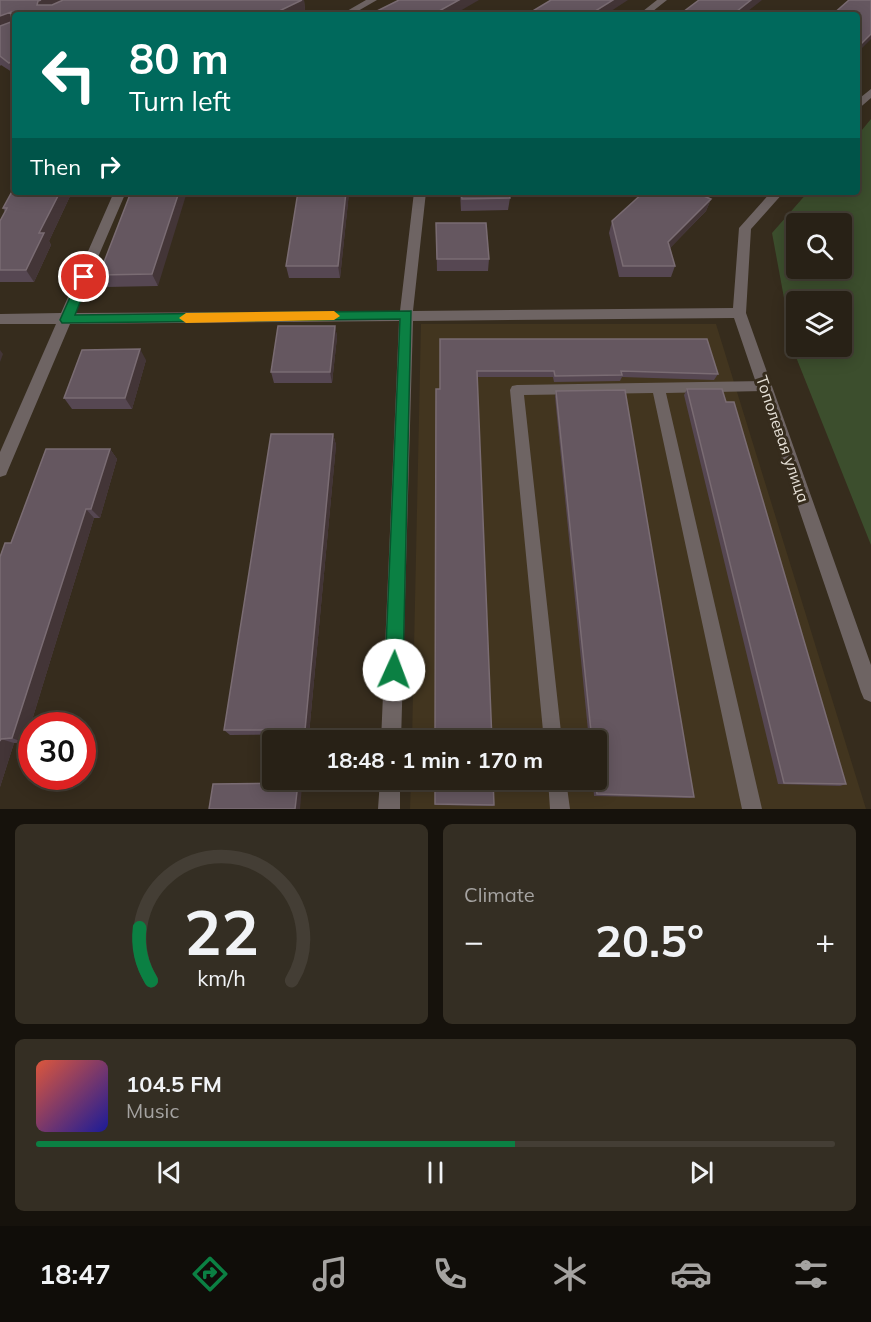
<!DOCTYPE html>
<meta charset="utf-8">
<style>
body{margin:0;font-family:Mulish,sans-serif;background:#342e23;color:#f1f3f6;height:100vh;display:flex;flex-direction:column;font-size:22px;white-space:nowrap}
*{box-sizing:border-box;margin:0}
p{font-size:20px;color:#a5a3a1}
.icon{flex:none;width:33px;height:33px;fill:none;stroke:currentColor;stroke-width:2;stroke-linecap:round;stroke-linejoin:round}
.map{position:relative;height:809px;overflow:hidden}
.sheet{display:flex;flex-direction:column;gap:15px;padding:15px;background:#16120c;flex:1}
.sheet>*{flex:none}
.guide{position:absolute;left:12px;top:12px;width:848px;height:183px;border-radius:6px;box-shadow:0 3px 15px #0003,0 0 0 2px #443e35;background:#00695c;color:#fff;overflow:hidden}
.fabs{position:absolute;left:786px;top:213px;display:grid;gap:12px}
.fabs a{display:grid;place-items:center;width:66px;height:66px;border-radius:6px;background:#282116;box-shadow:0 3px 15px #0003,0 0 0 2px #443e35;font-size:30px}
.speed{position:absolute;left:18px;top:712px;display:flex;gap:12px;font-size:30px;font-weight:700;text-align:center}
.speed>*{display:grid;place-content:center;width:78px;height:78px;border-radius:50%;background:#282116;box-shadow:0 3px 15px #0003,0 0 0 2px #443e35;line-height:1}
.speed .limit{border:9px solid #d22;background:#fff;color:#111}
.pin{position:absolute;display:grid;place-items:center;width:51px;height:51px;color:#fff;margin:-26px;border:3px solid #fff;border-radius:50%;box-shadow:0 2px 6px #0007}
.me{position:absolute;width:66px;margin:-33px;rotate:2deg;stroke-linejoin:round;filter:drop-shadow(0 0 4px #0008)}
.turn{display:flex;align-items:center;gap:21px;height:126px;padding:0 18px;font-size:27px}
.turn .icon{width:78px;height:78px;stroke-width:2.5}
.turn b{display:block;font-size:42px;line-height:51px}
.then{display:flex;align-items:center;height:57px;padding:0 18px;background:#0003;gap:12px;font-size:22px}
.big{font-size:45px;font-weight:700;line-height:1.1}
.sheet .card{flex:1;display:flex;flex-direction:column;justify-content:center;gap:9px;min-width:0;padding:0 21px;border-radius:9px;background:#342e23}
.sheet .dial{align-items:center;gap:0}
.dial svg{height:156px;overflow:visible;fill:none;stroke:#443e35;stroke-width:7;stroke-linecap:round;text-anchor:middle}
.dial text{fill:#f1f3f6;stroke:none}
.song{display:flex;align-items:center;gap:18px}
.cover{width:72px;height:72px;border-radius:9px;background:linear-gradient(135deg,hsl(10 70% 55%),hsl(240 70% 35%))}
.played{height:6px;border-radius:3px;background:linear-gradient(90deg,#0b8043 60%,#443e35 60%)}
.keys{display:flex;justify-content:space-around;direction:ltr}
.heat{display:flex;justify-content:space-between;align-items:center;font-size:33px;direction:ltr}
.sheet .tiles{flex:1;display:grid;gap:15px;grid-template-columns:1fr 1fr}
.card:last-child{grid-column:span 2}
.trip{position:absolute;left:262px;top:730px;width:345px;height:60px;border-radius:6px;background:#282116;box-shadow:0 3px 15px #0003,0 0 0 2px #443e35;font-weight:700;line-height:60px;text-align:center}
.tab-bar{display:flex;height:96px;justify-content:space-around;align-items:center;background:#100d09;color:#a5a3a1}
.tab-bar .icon{width:42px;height:42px}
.tab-bar .on{color:#0b8043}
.tab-bar b{font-size:27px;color:#f1f3f6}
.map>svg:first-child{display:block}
.built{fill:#42351f}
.green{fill:#3c4e2d;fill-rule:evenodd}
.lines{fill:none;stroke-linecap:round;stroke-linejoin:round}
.lane{fill:#6e6463;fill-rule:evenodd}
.street{fill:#6e6463;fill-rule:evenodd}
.wall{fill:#564752}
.shaded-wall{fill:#433537}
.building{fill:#655760;stroke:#7a6c73;stroke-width:1.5}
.route{fill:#0b8043;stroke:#07532c;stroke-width:1.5}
.slow{fill:#f59e0b}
.labels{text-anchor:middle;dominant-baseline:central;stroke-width:6;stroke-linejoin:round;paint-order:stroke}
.street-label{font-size:16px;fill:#e6e0d6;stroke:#362c1d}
</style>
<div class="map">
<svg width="871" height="809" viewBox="0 0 871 809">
<rect width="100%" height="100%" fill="#362c1d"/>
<path class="built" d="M421 324H716L866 809H410L411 780H597V741H412Z"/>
<path class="green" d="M871 119V545L794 352 772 233 808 192H856L857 136ZM796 224H842V268H796ZM796 302H842V346H796Z"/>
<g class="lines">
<path class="lane" d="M764 381 769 382 771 386 769 390 764 391 666 393 762 809H742L653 393 524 395 562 741H544L510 390 512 386 517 385Z
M548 780H566L570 809H550Z"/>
<path class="street" d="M366 0H377L351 15H340Z
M657 0H667L648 15H638Z
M871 89V98L856 111V101Z
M114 192H126L74 313 400 311 414 192H426L413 311 733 308 739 228 771 192H784L751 229 746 313 871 665V702L864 699 861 692 734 318 413 321 401 741H381L399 321 70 324 8 470 6 475 0 477V452L56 324H0V314L61 313Z
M380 780H400V809H378Z"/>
</g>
<path class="wall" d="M0 0H304L305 11 297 15H15V74L1 65 0 66Z
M15 192H72L49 241 51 245 34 282H0V221L5 212 3 208Z
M131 192 158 286 106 287 99 275Z
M298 192H349L340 278H289L286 266Z
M460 192H509L510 198 508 210 461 211Z
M704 196 711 199 706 211 670 248 675 266 671 277H619L609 233 612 221Z
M436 223 489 259 488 271H437Z
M335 326 337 337 332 383H274L271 372Z
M440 339 718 374 714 380 622 377 620 381 554 382 553 377H477L440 389Z
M146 360 132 409H72L64 398Z
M687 389 846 784 840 786 778 784 684 395Z
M556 391 694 797 690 798 594 796 593 780H597V741H589L555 397Z
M333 434 336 445 309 734 230 735 224 730Z
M110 449 117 459 100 518H94L25 743H14L0 787V557Z
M435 780 494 805 493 806 435 805Z"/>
<path class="shaded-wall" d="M41 0H71L43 13 37 5 38 1Z
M302 0H304L305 11 297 15H271Z
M459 0H479L453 15H432Z
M613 0H628L605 15H589Z
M751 0H762L743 15H732Z
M11 12 15 22 0 30V16Z
M871 34V39L856 54V49Z
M15 60V74L9 63Z
M60 192H72L49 241 51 245 34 282 26 270 39 233Z
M179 192H187L158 286 152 274Z
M346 192H349V194L340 278 338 266Z
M702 192H709L695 206 699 194Z
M711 199 706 211 664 254 668 242Z
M335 326 337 337 332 383 330 372Z
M140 349 146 360 132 409 125 398Z
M0 350 3 354 0 362Z
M333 434 336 445 309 734 305 730Z
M110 449 117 459 100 518 91 509Z
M86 509 94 518 25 743 12 738Z
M1 739 14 743 0 787V741Z
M298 783 302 786 300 809H295Z"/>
<path class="building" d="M0 0H41L38 1 37 5H52L63 0H302L271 15H15V60L9 63 0 56V26L11 22V12L0 16Z
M399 0H459L432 15H369Z
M551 0H613L589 15H526Z
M699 0H751L732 15H679Z
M849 0H871V34L856 49V15H832Z
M15 186V192H60L39 233H44L26 270H0V221L7 208H3Z
M131 192H179L152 274 99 275Z
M298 192H346L338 266H286Z
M461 192H509L510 198 462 199Z
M644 192H702L699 194 711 199 668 242 675 266H623L612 221Z
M436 223H486L489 259H437Z
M278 326H335L330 372H271Z
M440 339H707L718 374 621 371 622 375 555 376 554 371H477L492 741H435L436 389H440Z
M140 349 125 398H64L82 350Z
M687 389H722L726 402H734L846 784 784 783Z
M625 390 694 797 597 794 595 780H597V741H592L556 391Z
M271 434H333L305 730H224Z
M46 449H110L91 509H86L12 738 1 739 0 741V557L5 543H11Z
M435 780H493L494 805 435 804Z
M298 783 295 809H209L213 784Z"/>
<path class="route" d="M84 273 90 277 75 315 411 311 403 670 400 676 394 679 388 676 385 670 400 319 62 323 60 320 79 277Z"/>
<path class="slow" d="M334 311 340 316 334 320 186 323 179 318 186 313Z"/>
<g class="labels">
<g class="street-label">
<text transform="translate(783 439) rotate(71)">Тополевая улица</text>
</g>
</g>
</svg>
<div class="fabs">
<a><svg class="icon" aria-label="search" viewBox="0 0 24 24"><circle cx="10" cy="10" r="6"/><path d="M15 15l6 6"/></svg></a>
<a><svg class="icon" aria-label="layers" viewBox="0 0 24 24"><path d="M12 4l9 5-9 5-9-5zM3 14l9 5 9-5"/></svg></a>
</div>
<div class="speed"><div class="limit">30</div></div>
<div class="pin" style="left:84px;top:277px;background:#d93025"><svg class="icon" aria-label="arrive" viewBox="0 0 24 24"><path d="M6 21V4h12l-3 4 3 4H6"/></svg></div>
<svg class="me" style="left:394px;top:670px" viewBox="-20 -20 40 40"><circle r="19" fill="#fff"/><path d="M0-13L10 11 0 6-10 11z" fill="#0b8043"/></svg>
<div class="trip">18:48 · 1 min · 170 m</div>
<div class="guide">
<div class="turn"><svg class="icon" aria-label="left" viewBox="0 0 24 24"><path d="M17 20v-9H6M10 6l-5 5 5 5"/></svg><div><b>80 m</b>Turn left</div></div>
<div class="then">Then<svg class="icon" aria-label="right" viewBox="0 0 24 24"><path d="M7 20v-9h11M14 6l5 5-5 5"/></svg></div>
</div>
</div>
<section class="sheet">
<div class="tiles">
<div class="card dial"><svg viewBox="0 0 100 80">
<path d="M14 69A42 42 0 1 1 86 69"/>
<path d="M14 69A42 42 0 0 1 8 42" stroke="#0b8043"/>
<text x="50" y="56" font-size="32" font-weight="700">22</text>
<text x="50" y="72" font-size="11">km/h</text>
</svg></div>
<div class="card"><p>Climate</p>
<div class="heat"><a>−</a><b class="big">20.5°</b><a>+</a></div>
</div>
<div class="card">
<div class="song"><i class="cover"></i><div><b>104.5 FM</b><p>Music</p></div></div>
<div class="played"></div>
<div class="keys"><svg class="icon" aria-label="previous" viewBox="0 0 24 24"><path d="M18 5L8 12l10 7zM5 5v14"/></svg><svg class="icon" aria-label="pause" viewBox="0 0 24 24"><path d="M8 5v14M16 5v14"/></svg><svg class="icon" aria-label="next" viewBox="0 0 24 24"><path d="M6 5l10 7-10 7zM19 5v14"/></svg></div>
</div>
</div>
</section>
<nav class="tab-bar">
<b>18:47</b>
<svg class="icon on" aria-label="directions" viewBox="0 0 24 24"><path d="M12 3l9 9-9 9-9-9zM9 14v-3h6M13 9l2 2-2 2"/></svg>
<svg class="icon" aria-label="music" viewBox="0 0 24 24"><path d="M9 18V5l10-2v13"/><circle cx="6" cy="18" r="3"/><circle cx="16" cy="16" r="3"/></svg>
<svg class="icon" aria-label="phone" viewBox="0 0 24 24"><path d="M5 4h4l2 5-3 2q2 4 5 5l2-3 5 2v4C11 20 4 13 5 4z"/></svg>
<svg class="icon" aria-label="climate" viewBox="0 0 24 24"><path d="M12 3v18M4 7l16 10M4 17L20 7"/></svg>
<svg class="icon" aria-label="car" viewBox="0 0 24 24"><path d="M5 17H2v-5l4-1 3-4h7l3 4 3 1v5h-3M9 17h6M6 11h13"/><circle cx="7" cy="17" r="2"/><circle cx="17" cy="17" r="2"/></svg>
<svg class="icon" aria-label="filters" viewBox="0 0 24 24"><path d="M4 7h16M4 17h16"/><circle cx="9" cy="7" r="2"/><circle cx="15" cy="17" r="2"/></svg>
</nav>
